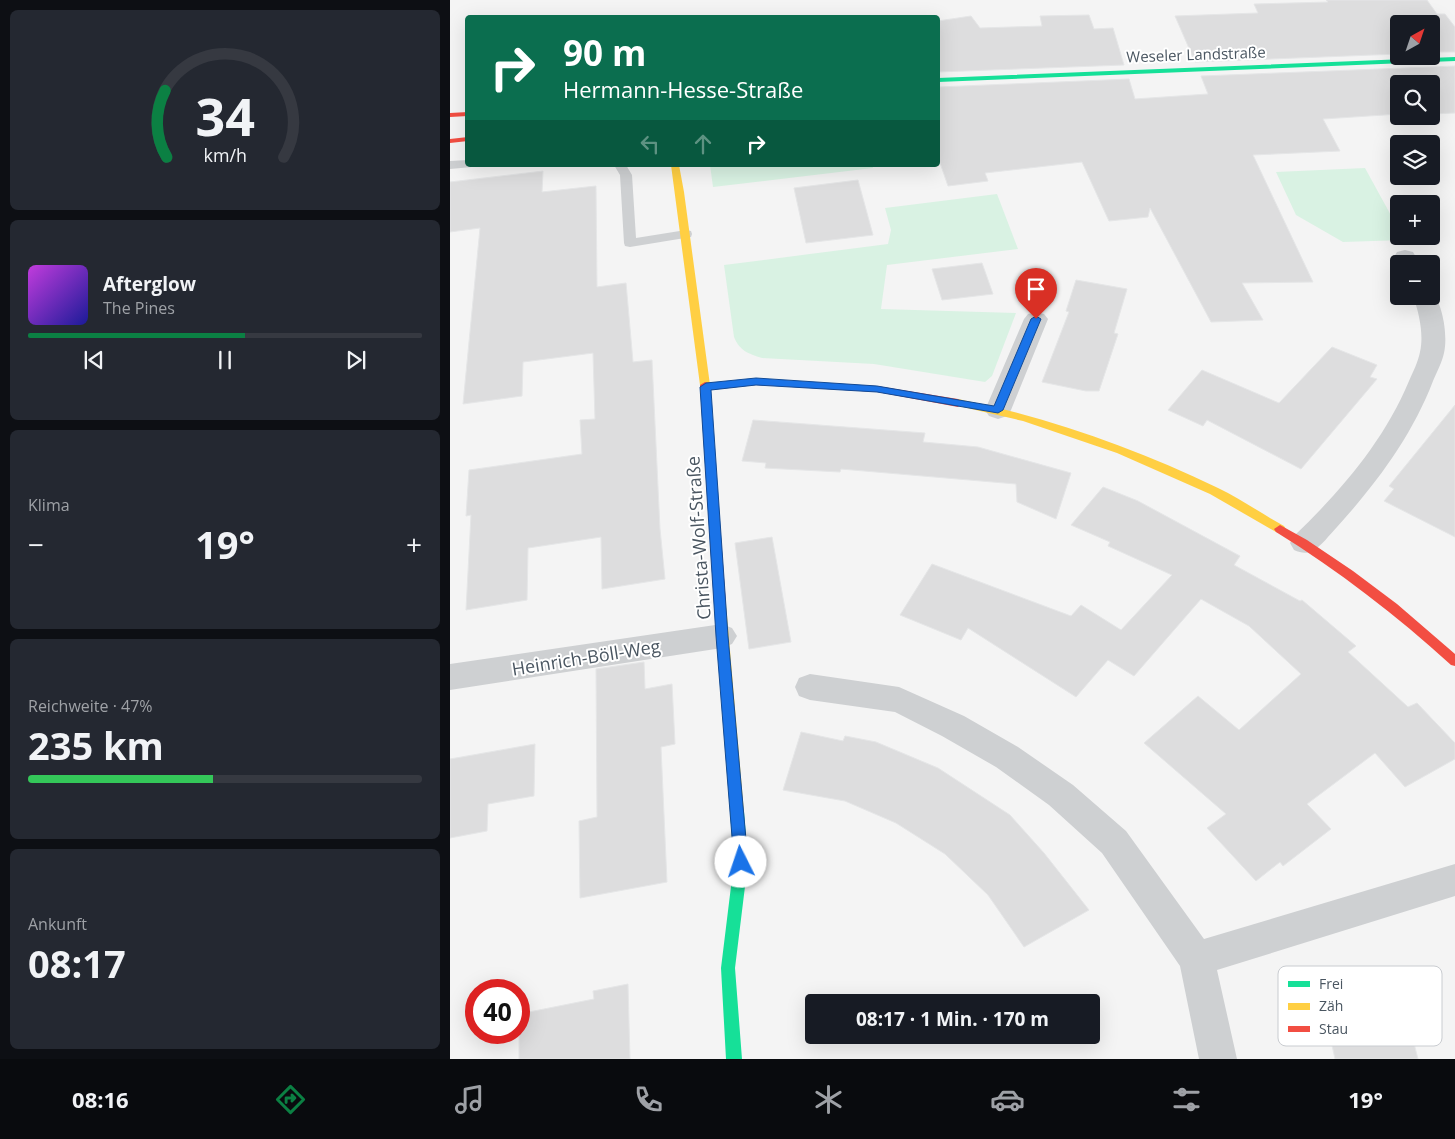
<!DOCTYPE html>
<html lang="de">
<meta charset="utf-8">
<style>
body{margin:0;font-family:"Open Sans",sans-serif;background:#242831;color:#f1f3f6;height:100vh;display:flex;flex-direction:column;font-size:19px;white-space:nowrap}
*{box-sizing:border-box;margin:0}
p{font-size:16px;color:#9ea1a6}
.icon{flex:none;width:28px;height:28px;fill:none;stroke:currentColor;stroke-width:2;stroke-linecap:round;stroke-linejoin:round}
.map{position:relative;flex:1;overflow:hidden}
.details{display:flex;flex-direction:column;gap:10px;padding:10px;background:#0d0f14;width:450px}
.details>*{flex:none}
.hud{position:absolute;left:15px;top:15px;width:475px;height:152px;border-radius:5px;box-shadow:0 5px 20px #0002;background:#0b6e4f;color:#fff;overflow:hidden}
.needle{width:32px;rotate:40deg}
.tools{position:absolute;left:940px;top:15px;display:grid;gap:10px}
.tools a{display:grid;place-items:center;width:50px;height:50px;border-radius:5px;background:#171b24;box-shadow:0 5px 20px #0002;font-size:25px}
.speed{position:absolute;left:15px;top:979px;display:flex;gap:10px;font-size:25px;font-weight:700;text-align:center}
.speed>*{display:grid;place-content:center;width:65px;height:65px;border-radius:50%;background:#171b24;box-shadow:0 5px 20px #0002;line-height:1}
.speed .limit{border:8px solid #d22;background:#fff;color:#111}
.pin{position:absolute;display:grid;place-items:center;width:42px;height:42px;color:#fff;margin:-51px -21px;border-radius:50% 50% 50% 0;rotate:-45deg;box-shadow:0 0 5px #0007}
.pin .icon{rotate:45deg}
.me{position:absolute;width:55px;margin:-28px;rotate:356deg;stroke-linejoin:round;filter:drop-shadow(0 0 4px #0008)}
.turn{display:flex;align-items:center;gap:18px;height:105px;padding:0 15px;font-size:22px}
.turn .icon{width:65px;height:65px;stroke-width:2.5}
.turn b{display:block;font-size:35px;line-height:42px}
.lanes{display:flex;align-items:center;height:48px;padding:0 15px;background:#0003;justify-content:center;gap:25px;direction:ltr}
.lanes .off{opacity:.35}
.big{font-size:38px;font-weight:700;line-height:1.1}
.details .tile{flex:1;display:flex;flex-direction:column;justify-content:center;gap:8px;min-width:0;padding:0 18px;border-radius:8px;background:#242831}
.details .dial{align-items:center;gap:0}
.dial svg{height:130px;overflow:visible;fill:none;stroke:#363941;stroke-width:7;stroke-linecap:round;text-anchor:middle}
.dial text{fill:#f1f3f6;stroke:none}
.song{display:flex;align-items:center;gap:15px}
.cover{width:60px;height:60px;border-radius:8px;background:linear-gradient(135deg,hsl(290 70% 55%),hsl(240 70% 35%))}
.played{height:5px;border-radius:2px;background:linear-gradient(90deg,#0b8043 55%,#363941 55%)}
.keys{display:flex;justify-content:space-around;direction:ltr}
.heat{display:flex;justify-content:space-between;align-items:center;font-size:28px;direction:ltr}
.charge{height:8px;border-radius:4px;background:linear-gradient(90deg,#34c759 47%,#363941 0)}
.trip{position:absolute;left:355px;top:994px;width:295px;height:50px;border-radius:5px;background:#171b24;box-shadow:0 5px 20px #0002;font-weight:700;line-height:50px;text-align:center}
.dock{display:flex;height:80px;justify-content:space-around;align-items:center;background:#090b0e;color:#9ea1a6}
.dock .icon{width:35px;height:35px}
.dock .selected{color:#0b8043}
.dock b{font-size:22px;color:#f1f3f6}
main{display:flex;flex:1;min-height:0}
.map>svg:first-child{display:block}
.green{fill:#d9f2e3}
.building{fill:#ddddde;stroke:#e5e6e7}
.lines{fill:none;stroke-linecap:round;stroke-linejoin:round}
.lane{fill:#ced0d2;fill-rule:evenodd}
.street{fill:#ced0d2;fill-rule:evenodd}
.fast{fill:#16e098;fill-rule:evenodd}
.slow{fill:#ffcf43;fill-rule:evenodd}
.jam{fill:#f24e42;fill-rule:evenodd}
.route{fill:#1a73e8;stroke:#114b97}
.labels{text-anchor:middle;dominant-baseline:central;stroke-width:4;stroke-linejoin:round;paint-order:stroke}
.far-street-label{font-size:15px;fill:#4a5661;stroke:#fff}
.street-label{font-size:18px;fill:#4a5661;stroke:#fff}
.key{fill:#fff;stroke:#c9ccd0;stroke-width:1}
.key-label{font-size:14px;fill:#4a5661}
</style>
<main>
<section class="details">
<div class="tile dial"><svg viewBox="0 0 100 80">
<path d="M14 69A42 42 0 1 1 86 69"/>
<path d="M14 69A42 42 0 0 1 13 28" stroke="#0b8043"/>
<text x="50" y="56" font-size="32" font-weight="700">34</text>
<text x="50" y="72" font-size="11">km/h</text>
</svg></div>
<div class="tile">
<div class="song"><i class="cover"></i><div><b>Afterglow</b><p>The Pines</p></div></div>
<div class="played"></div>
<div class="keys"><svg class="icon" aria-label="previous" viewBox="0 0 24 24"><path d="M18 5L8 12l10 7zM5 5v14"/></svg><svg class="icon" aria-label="pause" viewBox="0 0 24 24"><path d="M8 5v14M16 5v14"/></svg><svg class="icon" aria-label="next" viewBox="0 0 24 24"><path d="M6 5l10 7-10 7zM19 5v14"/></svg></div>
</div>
<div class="tile"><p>Klima</p>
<div class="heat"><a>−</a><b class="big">19°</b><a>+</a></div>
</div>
<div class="tile"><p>Reichweite · 47%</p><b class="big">235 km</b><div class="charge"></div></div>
<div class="tile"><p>Ankunft</p><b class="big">08:17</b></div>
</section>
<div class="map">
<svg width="1005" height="1059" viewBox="0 0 1005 1059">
<rect width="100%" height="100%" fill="#f4f4f4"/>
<path class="green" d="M260 165H422L423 168 263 187Z
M915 168 949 230V236H952L954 240 893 242 846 215 826 172Z
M547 194 568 249 437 265 431 309 566 313 542 376 535 382 424 364 312 358C298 354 289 350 284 337L274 265 438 244 441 230 435 208Z"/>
<path class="building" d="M876 0H977L987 14H995L1005 27V52H981V24H949V54L745 62 725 16 808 13 804 4 878 2Z
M639 15 644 29 663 28 674 65 488 72V21L521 16 530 28 592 26 590 16Z
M1005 66V113L981 114V84H949V114L873 119 890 151 803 155 863 282 792 283 813 320 761 322 700 208 698 217 659 221 632 162 535 173 538 181 498 186 488 157V87L679 79 685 99 758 94 751 76Z
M93 171 92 192 146 186 147 287 176 283 183 362 202 360 210 529 215 579 152 589 151 537 78 548 77 600 16 610 21 515 16 516 19 470 132 454 130 420 145 419 143 353 73 362 72 396 13 404 30 228 0 232V182Z
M408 180 423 235 356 243 344 188Z
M532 263 543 294 492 300 482 269Z
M626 280 677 289 664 333 668 334 649 391H636L592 382 619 312 616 311Z
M882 347 927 365 920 377 927 379 851 469 757 420 753 426 718 410 752 370 829 403Z
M1005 405V537L934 501 944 489 939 486Z
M303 420 475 433 473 442 528 447 621 473 606 519 567 502 566 484 391 469 390 472 315 468 316 463 292 461Z
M653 487 688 501 790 556 784 565 850 601 852 600 906 646 898 652 958 707 967 703 1005 743V759L955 787 925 753 857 804 881 829 833 866 830 862 806 881 757 828 776 814 694 743 748 696 789 730 851 674 799 626 751 599 684 676 658 660 626 697 518 628 511 640 450 615 482 564 621 616 631 605 671 630 722 575 658 546 660 542 621 525Z
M322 537 341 642 299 649 285 543Z
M194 662 195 689 222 684 225 744 211 747 217 882 130 898 129 821 147 817 146 669Z
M351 732 393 741 395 736 426 742 488 768 560 815 594 853 639 910 574 947 538 895 495 854 446 823 395 801 333 790Z
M85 744 84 796 38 804 37 831 0 838V759Z
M178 984 180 1059H69V1014L144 999 143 991Z
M872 1000H953L968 1059H885Z"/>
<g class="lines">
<path class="lane" d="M18 160V165H23L22 167 0 169V161Z
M164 165H176L182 175 186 238 236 230 241 231 242 234 241 237 180 247 175 246 174 243 170 175Z"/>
<path class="street" d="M955 250 963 252 970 264H949V265L944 257 947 252Z
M981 291C993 303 998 336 994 353 992 362 987 372 983 381 962 436 926 484 887 527 880 534 871 547 862 551 856 554 851 553 844 550L840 543 844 536C891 491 934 441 959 381 963 372 968 362 970 352 974 335 969 312 963 296H981Z
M586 312 594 314 598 319 561 410 557 416 548 419 539 416 535 410 574 319 578 314Z
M272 624 282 628 287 636 282 644 272 648 0 690V664Z
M360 674 449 687 514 716 568 747 623 785 676 831 754 939 1005 864V896L767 970 787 1059H749L730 966 652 853 599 805 546 767 492 736 445 712 360 700 349 696 345 687 349 678Z"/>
<path class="fast" d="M1005 57V61L488 82V78Z
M287 806 292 808 294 812 298 862 285 968 292 1059H276L271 968 284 862 280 812 282 808Z"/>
<path class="slow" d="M221 165H229L234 192 260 385 255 388 250 385Z
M508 399C598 417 685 448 768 488 791 499 812 514 834 526L836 529 830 533 826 532 760 494 667 453 573 421 504 405 503 403Z
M270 599 274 601 276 604 294 812 292 816 287 818 282 816 280 812 264 604 266 601Z"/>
<path class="jam" d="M18 112V116L0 117V113Z
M18 137V141L0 143V139Z
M306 379 427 386 508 399 513 403 508 407 427 392 306 385 260 390 276 604 274 607H266L264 604 250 385 255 382 259 383Z
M830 525 857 540 903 571 947 604 1005 654V666L1001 665C946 615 889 571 826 532L824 529Z"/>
</g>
<path class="route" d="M586 316 591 319 553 410 548 413 427 392 306 385 261 390 278 636 298 862 296 866 291 868 286 866 284 862 266 636 250 387 256 383 306 378 427 386 544 406 581 319Z"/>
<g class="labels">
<g class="far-street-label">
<text transform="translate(746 54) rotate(-2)">Weseler Landstraße</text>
</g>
<g class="street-label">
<text transform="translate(248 538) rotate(-94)">Christa-Wolf-Straße</text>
<text transform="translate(136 657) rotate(-9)">Heinrich-Böll-Weg</text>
</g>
</g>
<rect x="828" y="966" width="164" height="80" rx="8" class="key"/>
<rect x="838" y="981" width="22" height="6" fill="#16e098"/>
<rect x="838" y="1003" width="22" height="7" fill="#ffcf43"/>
<rect x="838" y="1026" width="22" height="6" fill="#f24e42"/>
<g class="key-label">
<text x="869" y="989">Frei</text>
<text x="869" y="1011">Zäh</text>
<text x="869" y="1034">Stau</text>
</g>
</svg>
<div class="tools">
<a><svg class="needle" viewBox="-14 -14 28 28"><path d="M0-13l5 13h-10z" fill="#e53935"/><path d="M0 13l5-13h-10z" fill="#9ea1a6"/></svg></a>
<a><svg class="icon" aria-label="search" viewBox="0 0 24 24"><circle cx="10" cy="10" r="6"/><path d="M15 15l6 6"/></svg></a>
<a><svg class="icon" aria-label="layers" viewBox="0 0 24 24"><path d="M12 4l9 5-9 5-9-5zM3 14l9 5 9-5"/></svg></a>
<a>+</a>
<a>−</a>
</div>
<div class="speed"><div class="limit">40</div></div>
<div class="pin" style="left:586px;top:319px;background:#d93025"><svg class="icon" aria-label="arrive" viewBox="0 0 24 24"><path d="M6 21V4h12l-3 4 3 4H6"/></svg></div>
<svg class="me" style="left:291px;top:862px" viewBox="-20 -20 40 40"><circle r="19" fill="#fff"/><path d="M0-13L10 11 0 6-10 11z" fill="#1a73e8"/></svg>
<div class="trip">08:17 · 1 Min. · 170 m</div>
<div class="hud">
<div class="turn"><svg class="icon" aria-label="right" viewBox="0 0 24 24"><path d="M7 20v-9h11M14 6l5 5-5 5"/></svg><div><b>90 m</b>Hermann-Hesse-Straße</div></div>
<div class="lanes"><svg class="icon off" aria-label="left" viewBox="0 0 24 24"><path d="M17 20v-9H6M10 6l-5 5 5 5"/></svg><svg class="icon off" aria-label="ahead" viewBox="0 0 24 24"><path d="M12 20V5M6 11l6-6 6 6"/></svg><svg class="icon" aria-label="right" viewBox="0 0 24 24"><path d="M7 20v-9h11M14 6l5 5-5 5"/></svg></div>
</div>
</div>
</main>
<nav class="dock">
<b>08:16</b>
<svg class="icon selected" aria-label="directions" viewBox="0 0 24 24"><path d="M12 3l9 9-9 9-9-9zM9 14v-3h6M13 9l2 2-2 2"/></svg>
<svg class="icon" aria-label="music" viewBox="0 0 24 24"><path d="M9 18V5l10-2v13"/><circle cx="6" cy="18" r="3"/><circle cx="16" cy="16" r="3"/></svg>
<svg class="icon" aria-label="phone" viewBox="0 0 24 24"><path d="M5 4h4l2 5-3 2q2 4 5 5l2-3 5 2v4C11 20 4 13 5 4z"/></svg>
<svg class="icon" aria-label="climate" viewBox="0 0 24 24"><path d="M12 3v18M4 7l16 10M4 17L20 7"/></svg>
<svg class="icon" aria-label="car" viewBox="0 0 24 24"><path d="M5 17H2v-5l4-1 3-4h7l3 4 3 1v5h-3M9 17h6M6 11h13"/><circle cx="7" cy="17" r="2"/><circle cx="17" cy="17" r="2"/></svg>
<svg class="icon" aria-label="filters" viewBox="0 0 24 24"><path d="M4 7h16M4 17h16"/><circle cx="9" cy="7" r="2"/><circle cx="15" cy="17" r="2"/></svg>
<b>19°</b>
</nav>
